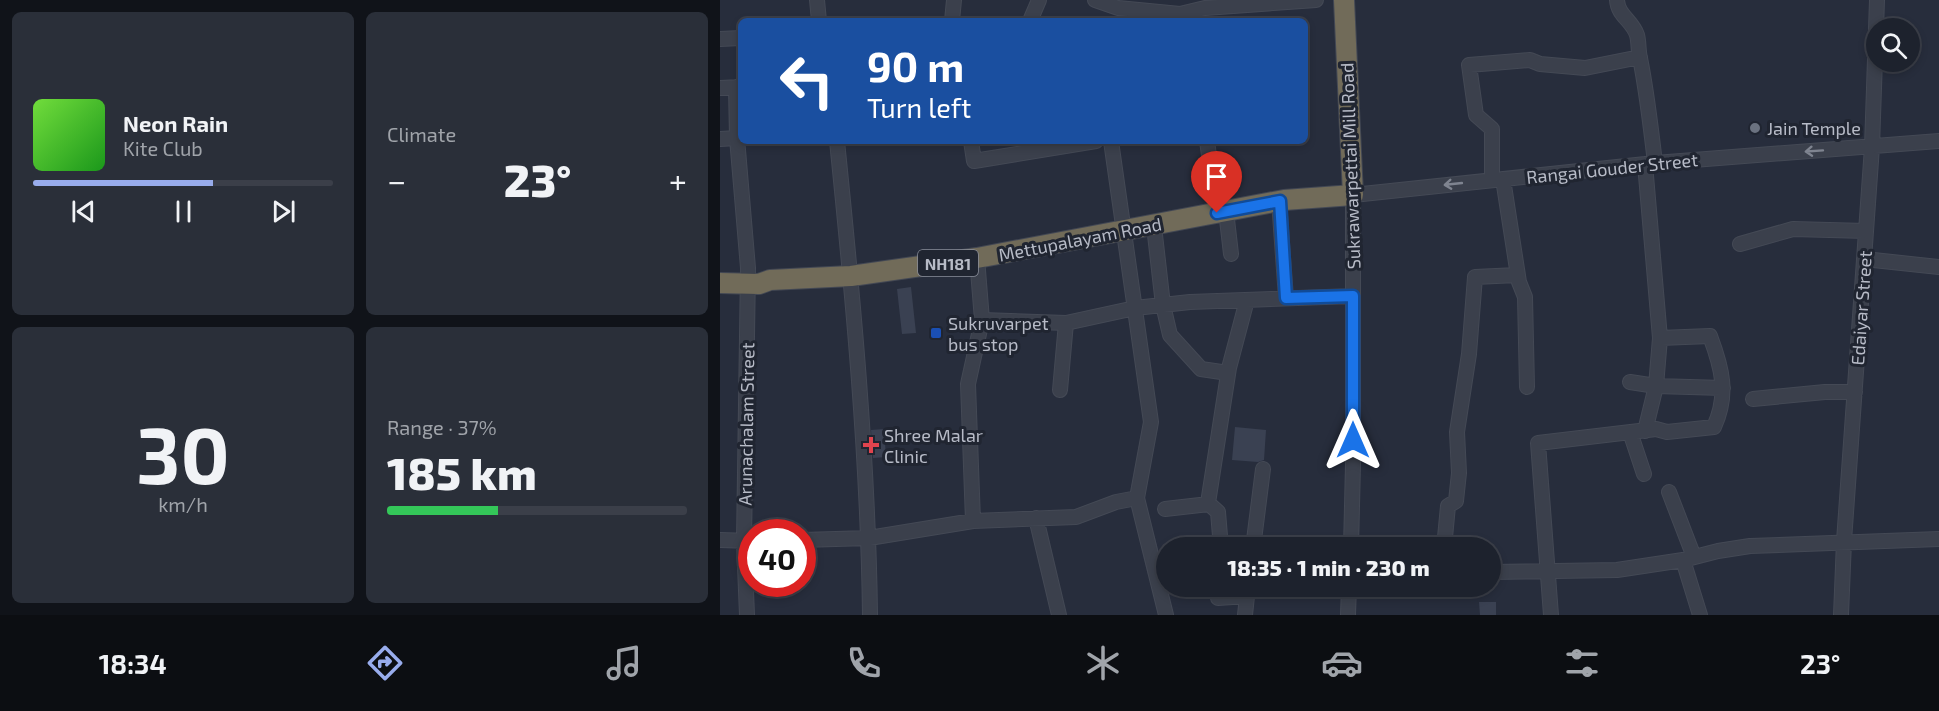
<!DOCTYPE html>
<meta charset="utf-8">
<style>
body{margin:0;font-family:"Exo 2",sans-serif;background:#2a2f39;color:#f1f3f6;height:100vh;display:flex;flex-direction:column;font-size:22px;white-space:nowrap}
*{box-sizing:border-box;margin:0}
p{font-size:20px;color:#a0a4aa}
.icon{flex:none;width:33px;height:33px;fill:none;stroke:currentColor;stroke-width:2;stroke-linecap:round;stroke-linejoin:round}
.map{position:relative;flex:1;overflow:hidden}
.sheet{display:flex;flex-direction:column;gap:12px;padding:12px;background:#101319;width:720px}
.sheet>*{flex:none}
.banner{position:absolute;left:18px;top:18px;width:570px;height:126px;border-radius:9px;box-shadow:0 3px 9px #0003,0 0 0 2px #3b3f49;background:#1a4fa0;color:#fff;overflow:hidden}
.fabs{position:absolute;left:1146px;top:18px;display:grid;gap:12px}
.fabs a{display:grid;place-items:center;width:54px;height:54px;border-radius:50%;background:#1d222d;box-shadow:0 3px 9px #0003,0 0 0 2px #3b3f49;font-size:30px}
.speed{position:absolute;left:18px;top:519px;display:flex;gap:12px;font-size:30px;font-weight:700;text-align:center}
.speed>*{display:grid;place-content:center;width:78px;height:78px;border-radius:50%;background:#1d222d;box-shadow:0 3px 9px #0003,0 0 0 2px #3b3f49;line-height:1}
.speed .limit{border:9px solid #d22;background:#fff;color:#111}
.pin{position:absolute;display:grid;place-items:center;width:51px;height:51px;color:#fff;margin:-62px -26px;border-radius:50% 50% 50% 0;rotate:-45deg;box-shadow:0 0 6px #0007}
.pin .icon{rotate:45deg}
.me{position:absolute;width:66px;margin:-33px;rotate:0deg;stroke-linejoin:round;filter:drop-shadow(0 0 4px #0008)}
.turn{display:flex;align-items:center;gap:21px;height:126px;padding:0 30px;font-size:27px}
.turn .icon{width:78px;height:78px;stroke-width:2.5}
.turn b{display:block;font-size:42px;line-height:51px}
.big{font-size:45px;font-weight:800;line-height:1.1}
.sheet .card{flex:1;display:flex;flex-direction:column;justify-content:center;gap:9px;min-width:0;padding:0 21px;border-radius:9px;background:#2a2f39}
.sheet .dial{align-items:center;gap:0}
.dial b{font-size:78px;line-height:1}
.song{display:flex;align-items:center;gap:18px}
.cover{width:72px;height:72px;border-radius:9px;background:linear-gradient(135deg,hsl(100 70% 55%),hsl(120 70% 35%))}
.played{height:6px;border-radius:3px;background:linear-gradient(90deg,#98acec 60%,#3b3f49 60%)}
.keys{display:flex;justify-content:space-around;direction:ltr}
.heat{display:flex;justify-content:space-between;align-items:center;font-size:33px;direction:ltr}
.charge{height:9px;border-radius:4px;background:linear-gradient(90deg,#34c759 37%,#3b3f49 0)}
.sheet .tiles{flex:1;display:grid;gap:12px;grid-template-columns:repeat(2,1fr)}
.trip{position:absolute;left:436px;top:537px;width:345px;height:60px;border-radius:30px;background:#1d222d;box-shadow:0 3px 9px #0003,0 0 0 2px #3b3f49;font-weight:800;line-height:60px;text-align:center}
.tabs{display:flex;height:96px;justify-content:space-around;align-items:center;background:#0c0e12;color:#a0a4aa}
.tabs .icon{width:42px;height:42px}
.tabs .active{color:#98acec}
.tabs b{font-size:27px;color:#f1f3f6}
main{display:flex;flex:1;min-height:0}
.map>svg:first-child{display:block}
.building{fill:#3a4152}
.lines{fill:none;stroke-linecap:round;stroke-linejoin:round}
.minor-casing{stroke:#444955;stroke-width:16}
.highway-casing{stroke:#434854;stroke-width:22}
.minor{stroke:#3b404c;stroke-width:14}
.highway{stroke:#716b59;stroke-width:20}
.oneway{stroke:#7f8490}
.route-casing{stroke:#114b97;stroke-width:15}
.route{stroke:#1a73e8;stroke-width:10}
.worship-dot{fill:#6b7280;stroke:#202531;stroke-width:2}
.transit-dot{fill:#1a4fb4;stroke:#202531;stroke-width:2}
.health-dot{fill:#e0444e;stroke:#202531;stroke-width:2}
.labels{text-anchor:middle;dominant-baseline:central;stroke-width:6;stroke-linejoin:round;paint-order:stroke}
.shield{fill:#202531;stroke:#8a8e9a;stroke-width:1.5}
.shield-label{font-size:16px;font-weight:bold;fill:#b7bbc7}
.poi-label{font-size:18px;fill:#b7bbc7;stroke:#202531;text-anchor:start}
.street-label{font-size:18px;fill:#b7bbc7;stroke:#202531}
</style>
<main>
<section class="sheet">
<div class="tiles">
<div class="card">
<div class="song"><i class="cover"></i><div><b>Neon Rain</b><p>Kite Club</p></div></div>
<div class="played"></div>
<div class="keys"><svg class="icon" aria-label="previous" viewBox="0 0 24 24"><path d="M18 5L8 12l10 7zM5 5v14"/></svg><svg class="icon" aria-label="pause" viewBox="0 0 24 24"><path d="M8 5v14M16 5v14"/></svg><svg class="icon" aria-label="next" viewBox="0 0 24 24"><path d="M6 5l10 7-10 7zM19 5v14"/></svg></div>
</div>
<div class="card"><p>Climate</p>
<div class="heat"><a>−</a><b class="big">23°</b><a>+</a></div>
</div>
<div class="card dial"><b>30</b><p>km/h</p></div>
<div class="card"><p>Range · 37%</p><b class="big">185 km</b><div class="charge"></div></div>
</div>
</section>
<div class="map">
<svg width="1219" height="615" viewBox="0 0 1219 615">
<rect width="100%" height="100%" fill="#272d3c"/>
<path class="building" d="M191 287 196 333 182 334 177 289Z
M515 427 546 430 544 460 538 462 512 460Z
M164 429 166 457 153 458 151 430Z
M759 602H776V615H760Z"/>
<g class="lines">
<g class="minor-casing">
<path id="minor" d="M97 0 99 21
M375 0 398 8 460 14 485 8 596 0
M897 0C898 16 912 20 917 35 919 42 918 50 920 58 927 93 931 128 935 163
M232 21 234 0
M310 21 319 0
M0 39 21 38
M16 87 17 138 28 268 24 542 27 615
M0 88 21 87
M0 139 17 138
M117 141C133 298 148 457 150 615
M251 141 254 161 376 141
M391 141 431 422 417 498 446 615
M487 141 497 213
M783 179 799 282 805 297 807 387
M772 180V129L756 115 749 65 810 60 820 64 865 68 920 57
M559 201 566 298
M506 211 511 254
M434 226 443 305 450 335 481 369 508 373
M1020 244 1073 229 1146 231
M1144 259 1219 267
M262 320 346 323 340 390
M346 323 415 308 470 302 633 296
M910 382 936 386 1003 388
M1033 399 1105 392H1135
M925 431 936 386 940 338 925 164
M910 432 924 474
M949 492 974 557
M445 509 489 504
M316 518 339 615
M253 521 248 384 262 320 257 258
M0 540 31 541
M82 540 149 538 253 521 356 517 396 502 417 498
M501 548 498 512 488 503 509 368 527 300
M533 548 543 469
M631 548 633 464V195L935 163 1219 141
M724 548 728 506 736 501 739 473 737 432 749 354 755 277 797 275
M963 560 980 615
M771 572 897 570 963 560 998 551 1030 546 1219 539
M497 586 498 598 527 596
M525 615 528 587
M628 615 629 586
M831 615 818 443 936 429 947 432 994 427C1009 394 1002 368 990 336L940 338
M1121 615 1124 541 1152 147 1157 0"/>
</g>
<g class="highway-casing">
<path id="highway" d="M0 283 39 284 50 280 131 276 257 258 564 200 633 195 624 0"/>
</g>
<use href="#minor" class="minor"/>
<use href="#highway" class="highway"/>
</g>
<defs><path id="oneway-shaft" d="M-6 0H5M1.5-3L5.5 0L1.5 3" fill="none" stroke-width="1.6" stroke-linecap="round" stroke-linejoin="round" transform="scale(1.5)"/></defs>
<g class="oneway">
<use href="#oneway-shaft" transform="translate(1094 151) rotate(176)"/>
<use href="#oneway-shaft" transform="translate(733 184) rotate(174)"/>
</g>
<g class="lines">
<g class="route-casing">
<path id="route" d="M497 213 560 201 566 298 633 296V440"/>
</g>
<use href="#route" class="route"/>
</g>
<circle class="worship-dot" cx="1035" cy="128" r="6"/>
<rect class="transit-dot" x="210" y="327" width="12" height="12" rx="3"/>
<path class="health-dot" d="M148 436h6v6h6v6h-6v6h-6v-6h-6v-6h6z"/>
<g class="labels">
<rect class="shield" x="198" y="250" width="60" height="26" rx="4.5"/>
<g class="shield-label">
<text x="228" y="263">NH181</text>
</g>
<g class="poi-label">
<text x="1047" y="128">Jain Temple</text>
<text x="228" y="323">Sukruvarpet<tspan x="228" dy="21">bus stop</tspan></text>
<text x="164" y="435">Shree Malar<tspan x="164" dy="21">Clinic</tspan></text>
</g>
<g class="street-label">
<text transform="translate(630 166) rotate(-92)">Sukrawarpettai Mill Road</text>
<text transform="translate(892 168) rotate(-6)">Rangai Gouder Street</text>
<text transform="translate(360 239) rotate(-11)">Mettupalayam Road</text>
<text transform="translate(1141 308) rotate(-86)">Edaiyar Street</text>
<text transform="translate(26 424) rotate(-89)">Arunachalam Street</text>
</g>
</g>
</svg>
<div class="fabs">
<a><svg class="icon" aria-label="search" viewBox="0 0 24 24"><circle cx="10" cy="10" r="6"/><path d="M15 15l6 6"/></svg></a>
</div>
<div class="speed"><div class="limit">40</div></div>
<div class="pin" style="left:497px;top:213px;background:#d93025"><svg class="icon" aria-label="arrive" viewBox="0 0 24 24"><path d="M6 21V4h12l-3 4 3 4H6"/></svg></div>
<svg class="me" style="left:633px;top:440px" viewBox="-20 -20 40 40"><path d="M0-17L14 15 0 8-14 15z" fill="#1a73e8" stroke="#fff" stroke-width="4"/></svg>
<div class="trip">18:35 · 1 min · 230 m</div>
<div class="banner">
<div class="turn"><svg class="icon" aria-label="left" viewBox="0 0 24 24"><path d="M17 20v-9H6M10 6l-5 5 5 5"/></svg><div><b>90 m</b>Turn left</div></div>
</div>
</div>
</main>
<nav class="tabs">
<b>18:34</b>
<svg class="icon active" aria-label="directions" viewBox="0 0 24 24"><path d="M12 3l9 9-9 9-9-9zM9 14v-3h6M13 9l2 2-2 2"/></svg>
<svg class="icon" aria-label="music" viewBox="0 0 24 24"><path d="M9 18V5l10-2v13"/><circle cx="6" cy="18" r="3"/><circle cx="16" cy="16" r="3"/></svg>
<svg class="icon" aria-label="phone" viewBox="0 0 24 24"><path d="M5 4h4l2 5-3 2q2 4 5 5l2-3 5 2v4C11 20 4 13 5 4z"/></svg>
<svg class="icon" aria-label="climate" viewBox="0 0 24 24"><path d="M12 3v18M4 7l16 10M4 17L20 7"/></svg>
<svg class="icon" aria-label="car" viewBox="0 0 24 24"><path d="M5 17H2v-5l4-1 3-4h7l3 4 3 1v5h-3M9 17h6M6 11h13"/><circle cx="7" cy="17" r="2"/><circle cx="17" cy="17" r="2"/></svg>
<svg class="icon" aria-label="filters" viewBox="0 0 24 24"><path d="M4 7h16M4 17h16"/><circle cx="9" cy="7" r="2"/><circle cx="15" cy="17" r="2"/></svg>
<b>23°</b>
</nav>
